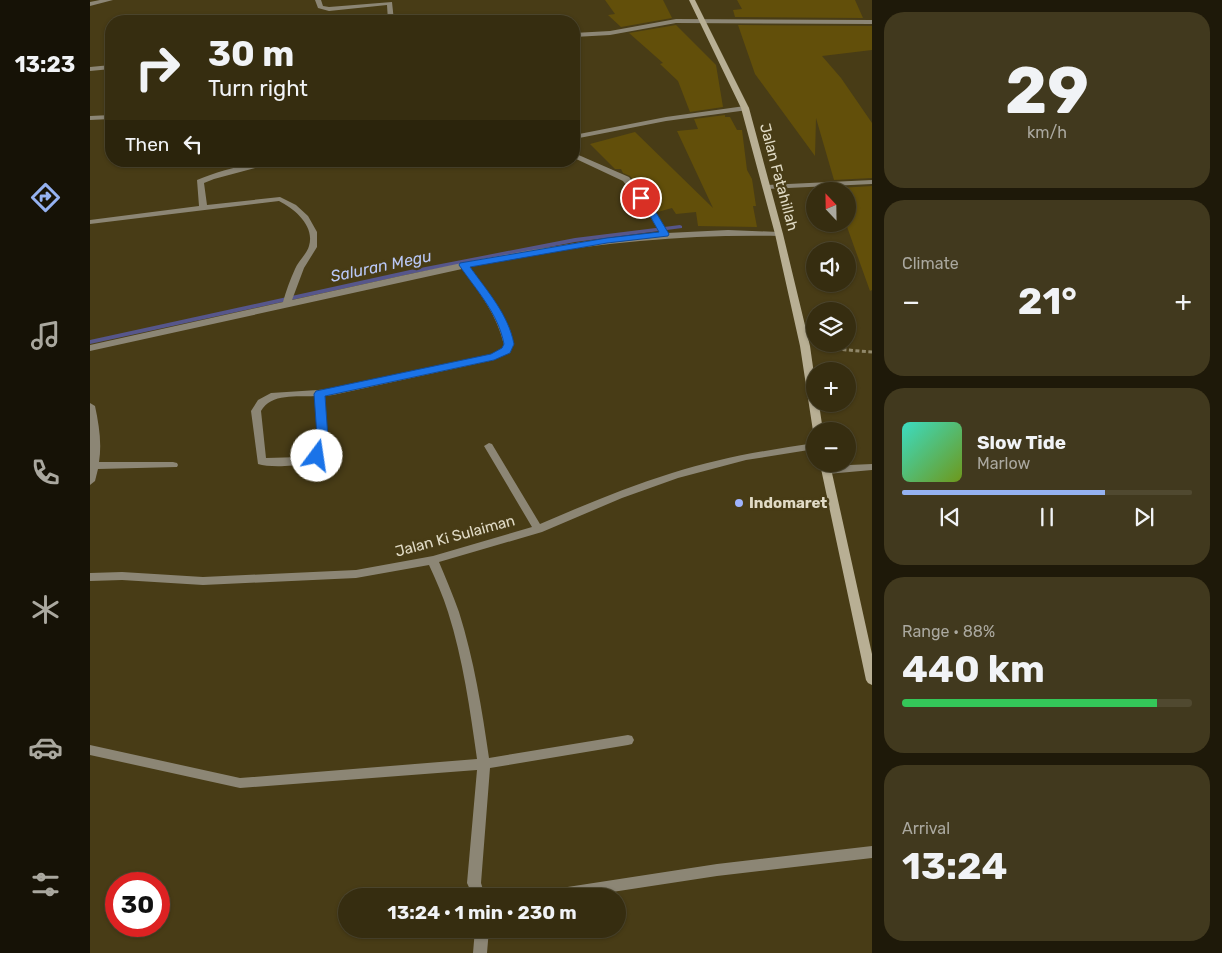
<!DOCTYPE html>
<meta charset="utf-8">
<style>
body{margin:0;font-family:Rubik,sans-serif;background:#41391e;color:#f1f3f6;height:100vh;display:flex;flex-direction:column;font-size:19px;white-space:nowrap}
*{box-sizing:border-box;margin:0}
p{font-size:16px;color:#aaa89f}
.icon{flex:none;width:28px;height:28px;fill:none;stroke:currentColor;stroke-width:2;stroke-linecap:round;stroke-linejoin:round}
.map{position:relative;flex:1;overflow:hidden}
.drawer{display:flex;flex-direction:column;gap:12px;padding:12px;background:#1e1909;width:350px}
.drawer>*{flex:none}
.hud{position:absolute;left:15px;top:15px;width:475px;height:152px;border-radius:20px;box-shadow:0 1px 4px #0004,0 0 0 1px #504930;background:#362d10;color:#f1f3f6;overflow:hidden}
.needle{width:32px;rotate:338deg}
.controls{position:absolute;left:716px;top:182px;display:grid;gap:10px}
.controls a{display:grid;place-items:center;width:50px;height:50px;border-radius:50%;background:#362d10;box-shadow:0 1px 4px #0004,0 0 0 1px #504930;font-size:25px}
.speed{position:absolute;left:15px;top:872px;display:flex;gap:10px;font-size:25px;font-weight:700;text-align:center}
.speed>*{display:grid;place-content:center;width:65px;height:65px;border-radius:50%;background:#362d10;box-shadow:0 1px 4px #0004,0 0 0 1px #504930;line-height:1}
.speed .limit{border:8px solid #d22;background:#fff;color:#111}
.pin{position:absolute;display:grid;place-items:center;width:42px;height:42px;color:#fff;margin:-21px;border:2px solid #fff;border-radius:50%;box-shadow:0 1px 5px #0007}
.me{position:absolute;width:55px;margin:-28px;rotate:14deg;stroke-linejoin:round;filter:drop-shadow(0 0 4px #0008)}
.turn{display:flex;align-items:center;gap:18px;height:105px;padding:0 20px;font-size:22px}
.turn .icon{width:65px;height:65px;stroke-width:2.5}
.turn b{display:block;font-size:35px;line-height:42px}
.then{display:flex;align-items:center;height:48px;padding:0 20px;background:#0003;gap:10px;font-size:19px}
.big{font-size:38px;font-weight:700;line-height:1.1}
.drawer .widget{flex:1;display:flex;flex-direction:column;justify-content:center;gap:8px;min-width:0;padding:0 18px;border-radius:20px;background:#41391e}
.drawer .dial{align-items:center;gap:0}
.dial b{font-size:65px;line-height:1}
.song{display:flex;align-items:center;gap:15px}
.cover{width:60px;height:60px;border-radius:8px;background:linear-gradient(135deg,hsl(170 70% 55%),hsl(80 70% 35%))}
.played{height:5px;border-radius:2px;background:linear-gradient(90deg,#95b2f1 70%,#504930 70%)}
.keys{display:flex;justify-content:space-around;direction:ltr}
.heat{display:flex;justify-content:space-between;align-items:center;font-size:28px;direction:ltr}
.charge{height:8px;border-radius:4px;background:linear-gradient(90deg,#34c759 88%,#504930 0)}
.trip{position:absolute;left:248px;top:888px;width:288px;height:50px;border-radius:25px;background:#362d10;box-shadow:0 1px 4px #0004,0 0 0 1px #504930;font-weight:700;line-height:50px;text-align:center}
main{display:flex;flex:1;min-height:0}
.dock{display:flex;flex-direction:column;width:90px;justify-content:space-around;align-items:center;background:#161206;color:#aaa89f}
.dock .icon{width:35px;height:35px}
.dock .selected{color:#95b2f1}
.dock b{font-size:22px;color:#f1f3f6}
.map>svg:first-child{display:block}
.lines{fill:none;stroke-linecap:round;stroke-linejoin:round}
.stream{fill:#56568b;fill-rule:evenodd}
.building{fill:#624f0a}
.path{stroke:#91886a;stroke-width:3;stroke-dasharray:4 2.5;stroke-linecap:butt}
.street{fill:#8c8675;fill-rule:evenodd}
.secondary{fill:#b8af94;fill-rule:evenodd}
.route{fill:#1a73e8;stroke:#114b97}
.poi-dot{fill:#9fb3fd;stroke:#483c16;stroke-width:2}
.labels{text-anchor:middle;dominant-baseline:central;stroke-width:5;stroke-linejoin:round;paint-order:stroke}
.street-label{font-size:15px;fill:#e1dbc6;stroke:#483c16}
.poi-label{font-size:15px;font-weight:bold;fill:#e1dbc6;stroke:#483c16;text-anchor:start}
.water-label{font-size:16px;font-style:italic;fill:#b9c7f6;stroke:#483c16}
</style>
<main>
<nav class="dock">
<b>13:23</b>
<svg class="icon selected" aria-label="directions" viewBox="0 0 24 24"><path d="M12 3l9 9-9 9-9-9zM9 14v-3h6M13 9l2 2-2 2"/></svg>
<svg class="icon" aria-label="music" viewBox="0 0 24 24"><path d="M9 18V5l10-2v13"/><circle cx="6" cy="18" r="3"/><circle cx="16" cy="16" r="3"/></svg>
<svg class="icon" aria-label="phone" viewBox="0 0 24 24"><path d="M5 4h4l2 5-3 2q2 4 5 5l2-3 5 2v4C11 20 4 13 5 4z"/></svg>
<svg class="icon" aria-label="climate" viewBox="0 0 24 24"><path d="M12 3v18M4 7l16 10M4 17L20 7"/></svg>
<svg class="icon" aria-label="car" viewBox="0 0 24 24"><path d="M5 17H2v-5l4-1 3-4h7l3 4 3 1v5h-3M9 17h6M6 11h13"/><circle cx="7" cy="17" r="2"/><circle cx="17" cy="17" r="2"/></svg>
<svg class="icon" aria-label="filters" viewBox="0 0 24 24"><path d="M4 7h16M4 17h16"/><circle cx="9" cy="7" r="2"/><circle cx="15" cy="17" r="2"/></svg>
</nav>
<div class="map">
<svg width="782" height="953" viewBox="0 0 782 953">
<rect width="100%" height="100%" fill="#483c16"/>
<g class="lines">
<path class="stream" d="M590 225 592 226V228L485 242 320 274 0 344V340L320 270 485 238Z"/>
</g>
<path class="building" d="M515 0H573L582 18 531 27 518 15 525 14Z
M647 0H765L773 18 645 17 643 10 652 9Z
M586 25 626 65 633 107 600 112 588 81 570 64 573 63 539 33Z
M648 25 782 26V50L732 56 751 78 782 123V178L744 180 726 118 725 156 665 74Z
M635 115V117H640L647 130H652L657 170 662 179 666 206H663L667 227 608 226 606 212 586 214 582 208 568 212 540 176 533 173 531 169H525L500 144 545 132 623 208 587 131 608 129 604 119Z
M782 186V290L780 291 756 224 758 191 747 190 748 188Z"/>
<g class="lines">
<path class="path" d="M733 348 782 352"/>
<path class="street" d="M10 0H23L0 6V2Z
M225 0H231L233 6 239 7 302 2 304 21H298L297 5 239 11 228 8Z
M586 19 782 20V24L586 23 520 35 484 37V33L520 31Z
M21 65V69L0 71V67Z
M655 106 659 108 658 110 576 121 484 139V135L576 117Z
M21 115V119L0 120V116Z
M484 153 539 177 566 212 577 233 638 230 689 232 693 234 689 236C583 234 484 245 380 267 398 292 416 315 424 345L419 352 404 360 243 395 235 396 238 452C227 466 184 469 168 464L161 411 168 400 181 393 243 389 401 355 413 348 414 345C407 315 390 293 372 269L0 351V345L193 302C196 291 200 280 205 269 208 261 217 254 219 246 225 226 205 209 189 201L0 224V220L109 206 107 180C130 170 165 161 191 161L124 179 114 183 117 205 190 197 206 205 218 216 227 232V247L214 268 202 300C324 273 445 244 570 233L559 215 533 181 484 158ZM225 396 228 450 212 457 176 458 171 411C181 393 207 397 225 396Z
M782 180V184L677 189 673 187 677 185Z
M0 403 5 406C9 425 12 443 9 462H83L87 463 88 465 87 467 8 469 5 481 0 485Z
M399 443 402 444 450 524C494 505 537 487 582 473 629 458 677 450 725 443V449L656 460 588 478 532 498 452 532 349 562C356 579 363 595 369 612 384 660 392 709 399 758L538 735 542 736 544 740 542 744 538 745 400 768 391 883 395 896H383L377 883 387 770 150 788 0 755V745L150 778 387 759C380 710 373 659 358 612 353 596 346 580 339 565L266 578 113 585 32 580 0 581V573L32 572 113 577 266 570 343 556 442 527 394 446Z
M782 464V470L737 474 732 470 737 466Z
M782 846V858L627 876 496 896H451L453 892 458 890 627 864Z
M385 929H399L397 953H383Z"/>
<path class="secondary" d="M599 0H605L659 108 693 234 720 346 725 381V404H729L733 431H725V433L723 431 710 346 685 234 651 108Z
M730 464H740L782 654V685L778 683 776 680Z"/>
</g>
<path class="route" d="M551 196 554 197 567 214 579 234 578 236 517 243 380 267C398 292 418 314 424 344L420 353 404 360 235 396 239 452 231 459H223L221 456 228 450 224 394 226 391 401 354 412 348 414 344C408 313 387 291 369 265L370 263 517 238 569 232 559 214 547 198Z"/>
<circle class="poi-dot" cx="649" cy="503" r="5"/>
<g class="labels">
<g class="street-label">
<text transform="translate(689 177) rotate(75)">Jalan Fatahillah</text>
<text transform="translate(365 536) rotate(-15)">Jalan Ki Sulaiman</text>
</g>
<g class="poi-label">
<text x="659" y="503">Indomaret</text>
</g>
<g class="water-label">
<text transform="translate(291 266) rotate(-12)">Saluran Megu</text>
</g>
</g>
</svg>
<div class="controls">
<a><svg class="needle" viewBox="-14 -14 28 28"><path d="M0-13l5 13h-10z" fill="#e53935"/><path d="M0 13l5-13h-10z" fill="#aaa89f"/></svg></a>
<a><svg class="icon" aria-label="sound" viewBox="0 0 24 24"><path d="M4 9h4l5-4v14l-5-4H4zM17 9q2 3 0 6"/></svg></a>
<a><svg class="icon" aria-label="layers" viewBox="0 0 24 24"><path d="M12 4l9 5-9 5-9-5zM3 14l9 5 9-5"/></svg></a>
<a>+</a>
<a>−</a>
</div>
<div class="speed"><div class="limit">30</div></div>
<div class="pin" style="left:551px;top:198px;background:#d93025"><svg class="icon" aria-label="arrive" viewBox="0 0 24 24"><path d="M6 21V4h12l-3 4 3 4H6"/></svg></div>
<svg class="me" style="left:227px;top:456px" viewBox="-20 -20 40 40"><circle r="19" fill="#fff"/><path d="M0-13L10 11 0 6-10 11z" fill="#1a73e8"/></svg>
<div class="trip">13:24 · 1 min · 230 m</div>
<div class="hud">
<div class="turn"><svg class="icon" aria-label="right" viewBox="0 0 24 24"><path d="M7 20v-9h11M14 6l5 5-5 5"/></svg><div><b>30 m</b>Turn right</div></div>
<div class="then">Then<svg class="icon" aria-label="left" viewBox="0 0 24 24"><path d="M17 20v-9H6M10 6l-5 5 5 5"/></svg></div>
</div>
</div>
<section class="drawer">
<div class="widget dial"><b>29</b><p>km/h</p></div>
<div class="widget"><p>Climate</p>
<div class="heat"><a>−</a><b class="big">21°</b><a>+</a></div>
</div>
<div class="widget">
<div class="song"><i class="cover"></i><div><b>Slow Tide</b><p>Marlow</p></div></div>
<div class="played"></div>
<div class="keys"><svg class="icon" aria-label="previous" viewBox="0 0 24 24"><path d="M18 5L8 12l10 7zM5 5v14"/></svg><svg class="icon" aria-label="pause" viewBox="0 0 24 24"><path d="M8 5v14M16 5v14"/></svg><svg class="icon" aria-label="next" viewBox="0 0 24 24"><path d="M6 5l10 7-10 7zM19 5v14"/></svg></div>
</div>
<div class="widget"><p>Range · 88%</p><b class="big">440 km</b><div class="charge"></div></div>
<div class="widget"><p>Arrival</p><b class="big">13:24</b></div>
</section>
</main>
